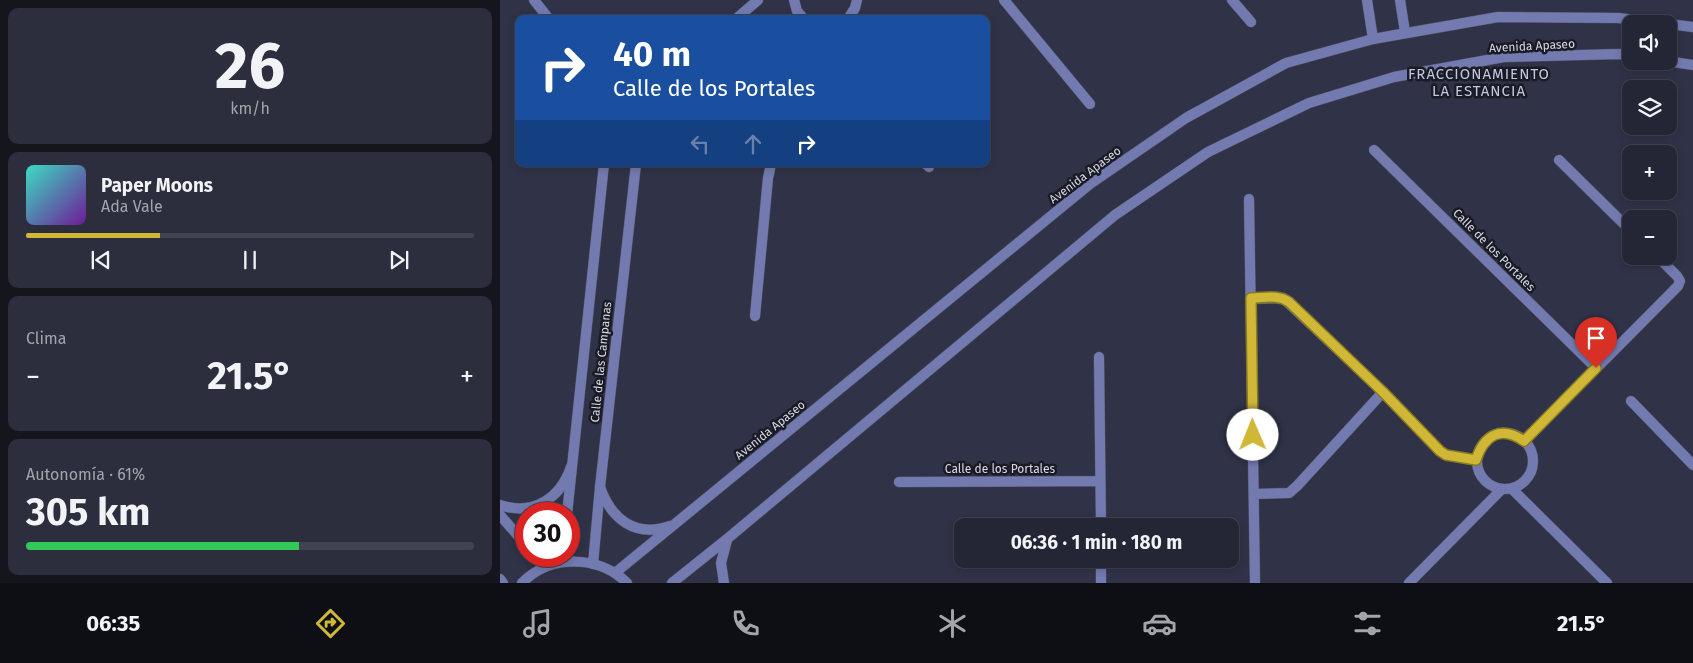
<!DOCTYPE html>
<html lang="es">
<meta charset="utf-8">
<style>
body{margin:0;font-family:"Fira Sans",sans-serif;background:#2c2e3d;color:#f1f3f6;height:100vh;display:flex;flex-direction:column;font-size:19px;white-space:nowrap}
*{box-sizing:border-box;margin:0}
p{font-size:16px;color:#a3a5ad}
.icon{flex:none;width:28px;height:28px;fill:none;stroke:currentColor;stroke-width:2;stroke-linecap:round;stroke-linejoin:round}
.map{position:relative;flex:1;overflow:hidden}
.panel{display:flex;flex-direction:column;gap:8px;padding:8px;background:#14151d;width:500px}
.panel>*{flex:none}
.banner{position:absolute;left:15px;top:15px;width:475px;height:152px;border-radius:10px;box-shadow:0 2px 8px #0003,0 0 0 1px #414350;background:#1a4fa0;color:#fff;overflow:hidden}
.fabs{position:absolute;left:1122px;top:15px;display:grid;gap:10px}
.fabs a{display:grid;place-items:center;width:55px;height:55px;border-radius:10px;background:#242635;box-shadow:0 2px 8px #0003,0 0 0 1px #414350;font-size:25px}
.speed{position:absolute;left:15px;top:502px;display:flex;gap:10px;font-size:25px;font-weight:700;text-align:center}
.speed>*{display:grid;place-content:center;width:65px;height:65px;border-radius:50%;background:#242635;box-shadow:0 2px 8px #0003,0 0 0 1px #414350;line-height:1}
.speed .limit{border:8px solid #d22;background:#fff;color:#111}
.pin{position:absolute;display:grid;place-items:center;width:42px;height:42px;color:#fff;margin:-51px -21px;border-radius:50% 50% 50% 0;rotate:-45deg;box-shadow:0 0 5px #0007}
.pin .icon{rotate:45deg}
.me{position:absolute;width:55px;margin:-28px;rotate:359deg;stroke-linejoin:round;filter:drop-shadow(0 0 4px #0008)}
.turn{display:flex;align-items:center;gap:18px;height:105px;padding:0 15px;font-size:22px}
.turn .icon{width:65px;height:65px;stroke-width:2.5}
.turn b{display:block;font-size:35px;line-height:42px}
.lanes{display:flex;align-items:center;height:48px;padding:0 15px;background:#0003;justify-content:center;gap:25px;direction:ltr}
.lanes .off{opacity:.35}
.big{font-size:38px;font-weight:700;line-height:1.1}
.panel .tile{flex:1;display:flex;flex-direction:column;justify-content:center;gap:8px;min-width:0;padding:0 18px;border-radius:10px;background:#2c2e3d}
.panel .dial{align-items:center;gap:0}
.dial b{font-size:65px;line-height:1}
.song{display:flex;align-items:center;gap:15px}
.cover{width:60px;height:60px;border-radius:8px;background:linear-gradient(135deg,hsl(170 70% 55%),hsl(280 70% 35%))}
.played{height:5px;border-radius:2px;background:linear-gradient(90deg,#d0b836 30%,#414350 30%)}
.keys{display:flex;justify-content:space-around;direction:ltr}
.heat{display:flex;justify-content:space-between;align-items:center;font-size:28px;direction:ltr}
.charge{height:8px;border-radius:4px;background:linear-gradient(90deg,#34c759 61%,#414350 0)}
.trip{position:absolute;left:454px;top:518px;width:285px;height:50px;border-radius:10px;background:#242635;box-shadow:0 2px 8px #0003,0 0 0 1px #414350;font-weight:700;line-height:50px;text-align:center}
.tab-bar{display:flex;height:80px;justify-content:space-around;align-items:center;background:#0e0f15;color:#a3a5ad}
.tab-bar .icon{width:35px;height:35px}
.tab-bar .on{color:#d0b836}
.tab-bar b{font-size:22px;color:#f1f3f6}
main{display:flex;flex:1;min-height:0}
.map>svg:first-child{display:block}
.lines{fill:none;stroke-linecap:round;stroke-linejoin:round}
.minor-casing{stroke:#4e5164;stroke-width:11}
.tertiary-casing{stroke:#4e5164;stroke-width:11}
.minor{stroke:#737ab0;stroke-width:10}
.tertiary{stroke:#737ab0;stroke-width:10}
.route-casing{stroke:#877823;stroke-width:12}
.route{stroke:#d0b836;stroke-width:9}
.labels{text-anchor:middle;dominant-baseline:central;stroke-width:5;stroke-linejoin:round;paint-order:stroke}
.street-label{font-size:12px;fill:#d6d8e6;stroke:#1a1b25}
.quarter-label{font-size:15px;letter-spacing:1px;fill:#c2c6e0;stroke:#1a1b25}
</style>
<main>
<section class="panel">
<div class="tile dial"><b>26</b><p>km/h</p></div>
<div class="tile">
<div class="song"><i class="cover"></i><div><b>Paper Moons</b><p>Ada Vale</p></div></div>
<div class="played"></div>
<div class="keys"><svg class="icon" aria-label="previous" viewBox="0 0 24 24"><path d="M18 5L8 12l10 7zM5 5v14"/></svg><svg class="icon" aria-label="pause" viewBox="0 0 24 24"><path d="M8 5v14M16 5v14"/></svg><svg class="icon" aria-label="next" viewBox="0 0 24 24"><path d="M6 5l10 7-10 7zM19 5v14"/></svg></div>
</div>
<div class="tile"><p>Clima</p>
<div class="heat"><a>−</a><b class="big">21.5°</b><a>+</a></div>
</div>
<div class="tile"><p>Autonomía · 61%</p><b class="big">305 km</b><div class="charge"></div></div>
</section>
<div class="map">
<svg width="1193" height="583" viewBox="0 0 1193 583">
<rect width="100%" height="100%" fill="#303347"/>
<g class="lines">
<g class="minor-casing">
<path id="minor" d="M34 0 49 19
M294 0 297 11 304 19
M504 0 590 104
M732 0 751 22
M867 0 873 39
M900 0 905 32
M236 19 258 0
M348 19 355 8 357 0
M874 150 1096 368
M1059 160 1131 231
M426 164 429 167
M749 199 755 583
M751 299 783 298 883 392 940 451 946 455 976 460
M255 316 268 178 271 164
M599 357 601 526
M1131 401 1193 465
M977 461a28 28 0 1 1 56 0a28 28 0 1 1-56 0Z
M1024 441 1178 286 1180 281 1177 276 1157 256
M399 482 600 481
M1012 489 1107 583
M754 494 789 493 797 486 883 392
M67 514 104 164
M601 559V583
M93 564 100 487 136 164
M909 583 1001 490"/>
</g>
<g class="tertiary-casing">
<path id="tertiary" d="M1169 24 1193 27
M1167 61 1193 65
M100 487C111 519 135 538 170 526
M0 505C33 516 60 499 71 467
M0 515 26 545
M36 556 45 567
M115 573 590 184 686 118 786 63 873 39 998 17 1118 18 1167 24
M0 579 3 583
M22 583C50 554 99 555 127 583
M172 583 227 539 615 215 708 152 809 103 894 77 1004 57 1119 54 1131 56
M224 583 221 563 227 540"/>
</g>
<use href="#minor" class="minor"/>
<use href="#tertiary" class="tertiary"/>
</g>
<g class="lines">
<g class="route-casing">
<path id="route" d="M753 435 751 298C764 298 778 294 789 302L883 392 940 451 946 455 976 460C984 435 1001 425 1024 441L1096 368"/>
</g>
<use href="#route" class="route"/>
</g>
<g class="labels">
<g class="street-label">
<text transform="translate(1032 46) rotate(-3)">Avenida Apaseo</text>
<text transform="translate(585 175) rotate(-37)">Avenida Apaseo</text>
<text transform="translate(994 250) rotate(45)">Calle de los Portales</text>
<text transform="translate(101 362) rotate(-84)">Calle de las Campanas</text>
<text transform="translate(270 430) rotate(-39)">Avenida Apaseo</text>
<text x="500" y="469">Calle de los Portales</text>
</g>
<g class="quarter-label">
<text x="979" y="74">FRACCIONAMIENTO<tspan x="979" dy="17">LA ESTANCIA</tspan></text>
</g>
</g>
</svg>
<div class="fabs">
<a><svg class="icon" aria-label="sound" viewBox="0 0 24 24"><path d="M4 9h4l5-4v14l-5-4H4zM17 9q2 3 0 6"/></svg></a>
<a><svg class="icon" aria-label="layers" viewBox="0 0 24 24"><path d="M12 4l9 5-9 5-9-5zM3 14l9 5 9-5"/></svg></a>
<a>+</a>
<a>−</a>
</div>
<div class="speed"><div class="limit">30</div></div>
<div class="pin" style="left:1096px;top:368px;background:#d93025"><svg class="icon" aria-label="arrive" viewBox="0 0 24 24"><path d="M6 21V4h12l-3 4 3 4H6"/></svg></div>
<svg class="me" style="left:753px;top:435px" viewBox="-20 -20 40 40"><circle r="19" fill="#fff"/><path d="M0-13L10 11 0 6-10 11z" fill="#d0b836"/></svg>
<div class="trip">06:36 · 1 min · 180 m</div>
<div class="banner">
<div class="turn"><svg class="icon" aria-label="right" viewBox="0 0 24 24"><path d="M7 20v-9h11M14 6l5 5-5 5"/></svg><div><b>40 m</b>Calle de los Portales</div></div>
<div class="lanes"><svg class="icon off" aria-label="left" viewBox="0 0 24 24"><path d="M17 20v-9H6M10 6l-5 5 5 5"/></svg><svg class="icon off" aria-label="ahead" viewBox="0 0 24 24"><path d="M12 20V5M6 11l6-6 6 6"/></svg><svg class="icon" aria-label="right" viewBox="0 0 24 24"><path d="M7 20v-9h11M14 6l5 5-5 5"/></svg></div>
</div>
</div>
</main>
<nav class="tab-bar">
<b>06:35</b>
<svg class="icon on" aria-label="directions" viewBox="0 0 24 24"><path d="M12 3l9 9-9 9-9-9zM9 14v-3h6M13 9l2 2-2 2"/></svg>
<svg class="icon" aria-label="music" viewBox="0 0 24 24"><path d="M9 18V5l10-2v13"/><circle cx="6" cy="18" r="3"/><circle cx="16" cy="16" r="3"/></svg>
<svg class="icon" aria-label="phone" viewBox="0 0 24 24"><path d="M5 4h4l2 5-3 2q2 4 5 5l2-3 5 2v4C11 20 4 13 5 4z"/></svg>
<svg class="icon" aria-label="climate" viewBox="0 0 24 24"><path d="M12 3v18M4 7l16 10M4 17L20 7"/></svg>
<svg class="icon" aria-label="car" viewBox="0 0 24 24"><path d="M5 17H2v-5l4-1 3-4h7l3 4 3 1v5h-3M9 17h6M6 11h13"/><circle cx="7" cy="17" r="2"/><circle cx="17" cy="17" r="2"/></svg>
<svg class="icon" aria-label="filters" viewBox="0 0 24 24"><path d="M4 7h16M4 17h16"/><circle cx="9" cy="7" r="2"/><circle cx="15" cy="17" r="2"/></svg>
<b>21.5°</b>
</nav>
